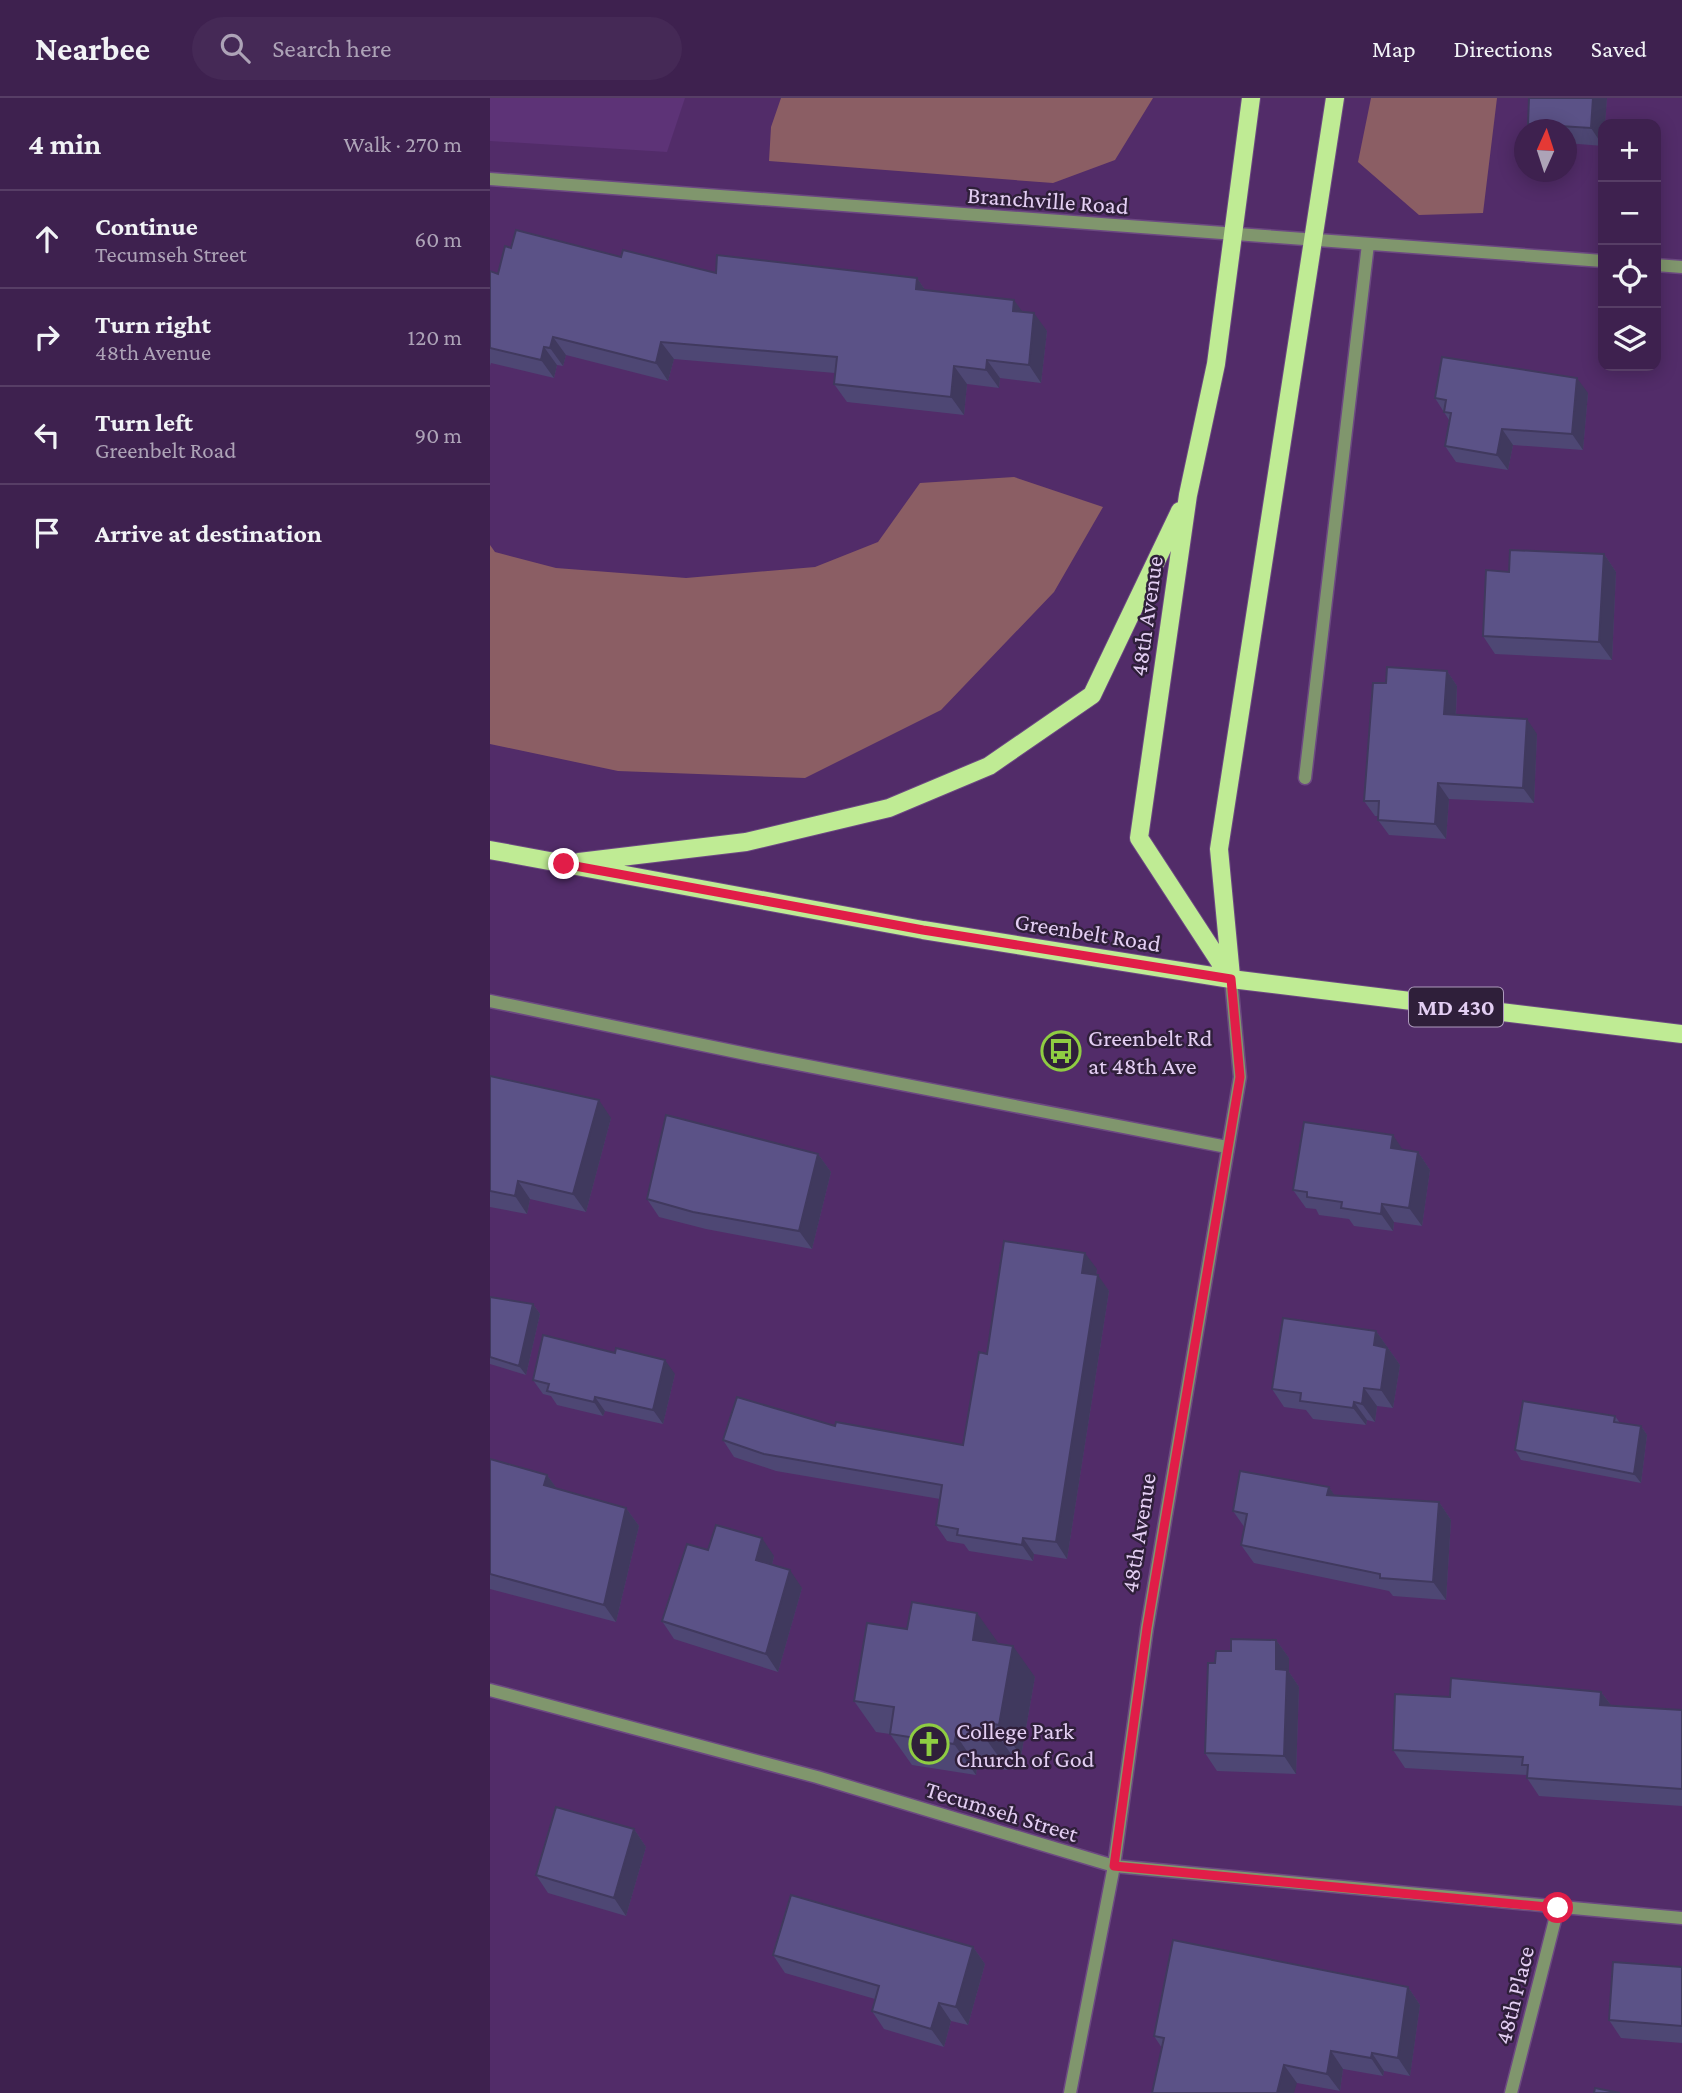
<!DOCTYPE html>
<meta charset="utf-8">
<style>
body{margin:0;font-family:"Crimson Pro",serif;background:#452956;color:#f1f3f6}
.controls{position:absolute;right:21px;top:21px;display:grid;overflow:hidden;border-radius:14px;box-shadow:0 4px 18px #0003}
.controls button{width:63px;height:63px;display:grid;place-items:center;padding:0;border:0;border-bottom:2px solid #573e66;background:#3e214f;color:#f1f3f6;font:35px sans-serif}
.compass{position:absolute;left:1024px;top:21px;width:63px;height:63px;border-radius:50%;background:#3e214f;box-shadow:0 4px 18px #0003;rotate:3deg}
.stop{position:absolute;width:21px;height:21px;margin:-16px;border:5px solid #e11d48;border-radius:50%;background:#fff}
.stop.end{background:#e11d48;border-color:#fff;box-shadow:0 2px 7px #0008}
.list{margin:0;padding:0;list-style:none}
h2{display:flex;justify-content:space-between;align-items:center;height:91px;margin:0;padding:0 28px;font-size:30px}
h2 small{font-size:23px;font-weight:400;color:#ada3b7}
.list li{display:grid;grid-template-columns:46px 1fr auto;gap:21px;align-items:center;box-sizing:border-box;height:98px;padding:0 28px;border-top:2px solid #573e66}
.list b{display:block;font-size:26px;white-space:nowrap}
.list p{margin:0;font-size:23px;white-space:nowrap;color:#ada3b7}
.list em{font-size:23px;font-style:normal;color:#ada3b7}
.icon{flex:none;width:38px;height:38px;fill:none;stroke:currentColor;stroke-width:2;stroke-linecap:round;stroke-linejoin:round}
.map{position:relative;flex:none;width:1192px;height:1995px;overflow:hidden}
header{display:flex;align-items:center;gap:42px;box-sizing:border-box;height:98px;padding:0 35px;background:#3e214f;border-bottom:2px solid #573e66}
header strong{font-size:33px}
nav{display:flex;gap:38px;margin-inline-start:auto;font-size:24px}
.search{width:490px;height:63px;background:#452956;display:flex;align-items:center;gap:18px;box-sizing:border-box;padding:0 24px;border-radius:38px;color:#ada3b7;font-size:26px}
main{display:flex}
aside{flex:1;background:#3e214f}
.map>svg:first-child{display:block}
.built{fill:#5d3377}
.green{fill:#8b5e64}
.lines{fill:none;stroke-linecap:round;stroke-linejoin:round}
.minor-casing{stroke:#6c4982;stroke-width:15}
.major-casing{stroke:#6c4982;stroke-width:20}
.minor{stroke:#80966d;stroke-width:12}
.major{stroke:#bfeb94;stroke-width:18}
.wall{fill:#4e4774}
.shaded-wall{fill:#40395e}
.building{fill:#5b5287;stroke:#40395e;stroke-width:2}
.route{stroke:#e11d48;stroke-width:9}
.labels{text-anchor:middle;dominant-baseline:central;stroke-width:5;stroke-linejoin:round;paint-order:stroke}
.shield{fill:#2f1f3a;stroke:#ad9abc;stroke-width:2}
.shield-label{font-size:23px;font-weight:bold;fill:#e3cef3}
.street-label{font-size:24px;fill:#e3cef3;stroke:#2f1f3a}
.poi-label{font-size:24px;fill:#e3cef3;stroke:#2f1f3a;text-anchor:start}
</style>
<header>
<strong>Nearbee</strong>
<div class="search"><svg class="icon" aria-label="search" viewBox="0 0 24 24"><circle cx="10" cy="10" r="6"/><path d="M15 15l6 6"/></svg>Search here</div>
<nav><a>Map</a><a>Directions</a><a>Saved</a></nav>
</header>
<main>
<aside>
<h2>4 min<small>Walk · 270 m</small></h2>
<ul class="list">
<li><svg class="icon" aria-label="ahead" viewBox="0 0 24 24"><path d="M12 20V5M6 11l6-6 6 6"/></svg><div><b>Continue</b><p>Tecumseh Street</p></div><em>60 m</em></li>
<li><svg class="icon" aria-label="right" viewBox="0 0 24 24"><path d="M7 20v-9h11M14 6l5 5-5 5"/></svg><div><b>Turn right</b><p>48th Avenue</p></div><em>120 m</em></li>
<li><svg class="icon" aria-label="left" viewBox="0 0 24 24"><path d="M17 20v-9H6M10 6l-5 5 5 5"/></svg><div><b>Turn left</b><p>Greenbelt Road</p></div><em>90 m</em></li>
<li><svg class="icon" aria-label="arrive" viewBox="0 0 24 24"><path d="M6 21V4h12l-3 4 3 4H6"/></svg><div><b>Arrive at destination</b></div></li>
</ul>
</aside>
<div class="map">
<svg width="1192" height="1995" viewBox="0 0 1192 1995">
<rect width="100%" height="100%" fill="#522c69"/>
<path class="built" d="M0,0h195l-18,54 -177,-11z"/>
<path class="green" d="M291,0h372l-38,62 -62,23 -284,-22 2,-34z
M881,0h126l-14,115 -64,2 -61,-53z
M524,379l89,30 -49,85 -113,118 -136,68 -187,-7 -128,-27v-199l5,7 61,16 130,10 129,-11 63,-25 42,-59z"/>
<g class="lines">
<g class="minor-casing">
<path id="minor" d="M0,81l1113,82
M1166,167l26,2
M815,680l63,-534
M0,903l271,56 466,90
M0,1592l327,87 297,89 568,52
M580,1995l44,-227 33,-238 93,-551 -9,-98
M1021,1995l47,-185"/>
</g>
<g class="major-casing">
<path id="major" d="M0,752l433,80 308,49 451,55
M89,764l167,-20 143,-34 100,-42 103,-71 88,-184
M741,878l-12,-127 116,-751
M741,881l-92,-141 49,-343 28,-131 35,-266"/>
</g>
<use href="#minor" class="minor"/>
<use href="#major" class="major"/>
</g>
<path class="wall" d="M1117,0l-4,48 -37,-3v-13h-34l-4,-6z
M21,150l110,9 95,16 201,5 8,12 97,22 25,19 -6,52 -41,-5 -1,10 -32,-4 -3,31 -117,-13 -13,-18 1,-11 -161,-14 -6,22 -102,-26 -3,11 -6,-1 -3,13 -63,-15 -1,3v-95l8,3z
M1098,295l-5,57 -70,-5 -5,25 -52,-8 -11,-16 4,-26 -14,-22z
M1114,456l12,18 -4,88 -117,-6 -12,-18 26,-64z
M957,573l10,15 -1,29 81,19 -3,69 -85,-4 -3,40 -57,-4 -11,-15v-4h-3l-11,-15 22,-118z
M0,978l121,42 -25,94 -56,-13 -3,15 -37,-7z
M913,1052l15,2 12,18 -8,56 -28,-4 -1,9 -39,-5 -5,-7 -30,-4 -3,-6 -10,-1 -13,-18z
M328,1056l13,18 -19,77 -106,-20 -47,-12 -12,-18z
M607,1171l-1,6 13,16 -42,268 -33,-5 -1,7 -64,-10 -5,-7 -17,-3 -11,-16 4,-26 -164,-28 -42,-14 -11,-17 112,-14 128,19z
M0,1199l43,7 7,10 -14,61 -36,-11z
M886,1233l24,34 -7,43 -16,-2 -2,16 -8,-2 -1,5 -53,-6 -7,-9 -22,-3 -12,-18z
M185,1276l-12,50 -58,-13 -2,5 -46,-11 -6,-9 -8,-2 -10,-14z
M1125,1318l5,7 21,3 6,9 -6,48 -120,-23 -6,-10z
M0,1361l57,16 10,14 69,19 13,18 -23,96 -126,-33z
M839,1389l5,8 105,7 12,18 -5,80 -53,-4 -4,-5 -135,-28 -13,-18 4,-17 -12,-17z
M218,1452l66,6 -2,9 30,23 -24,84 -104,-33 -12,-18z
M786,1542l13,18v14l10,15 -3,87 -79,-3 -12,-18 26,-102z
M509,1546l36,33 -14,79 -10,-2 -3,16 -31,-4 -1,9 -64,-10 -22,-31 -14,-2 -22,-31z
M1111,1594l10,13 71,5v96l-143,-10 -12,-18v-3l-122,-7 -12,-18 57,-53z
M144,1731l12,18 -20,69 -78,-23 -12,-18z
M483,1849l12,17 -17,61 -17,-4 -7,26 -60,-18 -12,-18 3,-12 -90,-26 -12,-18z
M1192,1869v76l-61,-5 -12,-18z
M918,1889l12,18 -10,71 -26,-5 -1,5 -40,-7 -3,22 -43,-8 -135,-35 -8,-12z"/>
<path class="shaded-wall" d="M1103,0h14l-2,26h-2v22l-12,-18z
M427,180l12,18 -13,-7z
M524,202l13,18 -14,-7z
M544,215l13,18 -6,52 -12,-18z
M63,239l13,18 -3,11 -13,-18z
M171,244l13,17 -6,22 -12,-18z
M54,249l13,18 -3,13 -13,-18z
M497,262l13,18 -1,10 -13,-18z
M464,268l13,18 -3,31 -13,-18z
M1087,280l11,15 -5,57 -11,-16z
M1012,331l11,16 -5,25 -11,-15z
M1114,456l12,18 -4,88 -13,-18z
M957,573l10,15 -2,44 -11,-16z
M1037,621l10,15 -3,69 -11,-15z
M948,685l11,16 -3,40 -11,-15z
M109,1002l12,18 -25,94 -13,-18z
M903,1037l12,18 -14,-5z
M928,1054l12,18 -8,56 -13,-18z
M328,1056l13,18 -19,77 -13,-18z
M28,1083l12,18 -3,15 -12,-18z
M892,1106l12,18 -1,9 -12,-17z
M595,1155l12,16 -3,20 -12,-16z
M608,1177l11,16 -42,268 -11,-17z
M43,1206l7,10 -14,61 -7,-9z
M886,1233l24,34 -7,43 -12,-18 -7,-45z
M175,1262l10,14 -12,50 -10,-14z
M874,1290l13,18 -2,16 -13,-18z
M105,1299l10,14 -2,5 -9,-14z
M864,1304l13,18 -1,5 -13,-17z
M1151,1328l6,9 -6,48 -7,-9z
M57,1377l13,18 -16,-8z
M839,1389l12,18 -14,-10z
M949,1404l12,18 -5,80 -13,-18z
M136,1410l13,18 -23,96 -12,-17z
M272,1440l12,18 -5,22 -13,-18z
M533,1440l11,16 -1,7 -11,-16z
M300,1472l12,18 -24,84 -12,-18z
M487,1515l22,31 -26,-4z
M786,1542l13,18v14l10,15 -3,87 -12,-18 -8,-87z
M523,1548l22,31 -14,79 -22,-31z
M1111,1594l13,17 -14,-4z
M499,1625l22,31 -3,16 -22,-31z
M466,1637l21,31 -1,9 -22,-31z
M144,1731l12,18 -20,69 -12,-18z
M483,1849l12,17 -17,61 -12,-18z
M918,1889l12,18 -10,71 -12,-18z
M449,1905l12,18 -7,26 -13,-18z
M841,1953l12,18 -3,22 -13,-17z
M882,1955l12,18 -1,5 -12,-18z
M794,1967l13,18 -3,10h-17z"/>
<path class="building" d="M1039,0h64l-2,30 -63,-4z
M26,132l105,27 2,-7 93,23 1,-18 200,23 -1,11 98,11 -1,11 21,2 -5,52 -42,-5 -1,10 -32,-4 -3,31 -117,-13 3,-27 -176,-15 -5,21 -103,-26 -3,11 -6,-1 -3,13 -51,-12v-77l8,3 7,-28 6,2z
M952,259l135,21 -5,56 -70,-5 -5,26 -52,-9 6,-33 -7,-1 2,-12 -11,-2z
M1020,452l94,4 -5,88 -116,-6 3,-66 23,2z
M897,569l60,4 -3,43 83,5 -4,69 -85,-5 -3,41 -57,-4 1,-19h-15l9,-118h13z
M0,978l109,24 -26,94 -55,-13 -3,15 -25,-5z
M176,1017l152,39 -19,77 -106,-19 -46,-13z
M814,1024l89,13 -2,13 27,4 -9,56 -27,-4 -1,10 -40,-6 1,-6 -35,-5v-5l-14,-2z
M514,1143l81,12 -3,20 16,2 -42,267 -33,-4 -1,7 -65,-10 1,-6 -22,-4 6,-40 -178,-31 -41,-14 14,-43 98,29 1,-4 127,23 16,-93 8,2z
M0,1199l43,7 -14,62 -29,-9z
M793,1220l93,13 -2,14 13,3 -6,42 -17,-2 -2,16 -8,-2 -1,6 -53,-7 1,-8 -29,-4z
M53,1237l72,18 1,-5 49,12 -12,50 -58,-13 -1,5 -47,-11 2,-7 -16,-4z
M1033,1303l92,15 -1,6 27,4 -7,48 -119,-24z
M0,1361l57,16 -3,10 82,23 -22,97 -114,-31z
M750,1373l89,16 -2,8 112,7 -6,80 -53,-4v-4l-139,-29 6,-31 -14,-3z
M226,1427l46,13 -6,22 34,10 -24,84 -104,-33 25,-77 21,6z
M422,1504l65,11 -4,27 40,6 -14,79 -10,-2 -3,16 -30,-4 -2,9 -64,-10 4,-27 -40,-6 13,-78 40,6z
M741,1541l45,1v29l11,1 -3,86 -79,-3 3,-90h7l1,-12h15z
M961,1580l150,14 -1,13 82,5v79l-155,-11 1,-13h-6l1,-8 -130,-7 2,-56 55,3z
M66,1709l78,22 -20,69 -78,-23z
M301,1797l182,52 -17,60 -17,-4 -8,26 -59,-18 7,-25 -106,-31z
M683,1842l235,47 -10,71 -26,-5 -1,5 -40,-7 -4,23 -43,-9 -7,28h-125l12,-55 -10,-2z
M1123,1864l69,5v59l-73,-6z
M1105,1990l25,5h-26z"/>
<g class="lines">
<path class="route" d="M74,766l359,66 308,49 9,98 -93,551 -33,238 444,42"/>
</g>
<defs>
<g id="bus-ring" transform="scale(2.0125)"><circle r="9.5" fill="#2f1f3a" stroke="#8fcd42" stroke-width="1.5"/><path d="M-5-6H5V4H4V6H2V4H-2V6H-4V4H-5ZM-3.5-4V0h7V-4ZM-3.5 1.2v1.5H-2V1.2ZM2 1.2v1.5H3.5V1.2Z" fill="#8fcd42"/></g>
<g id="church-ring" transform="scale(2.0125)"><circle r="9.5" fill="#2f1f3a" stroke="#8fcd42" stroke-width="1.5"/><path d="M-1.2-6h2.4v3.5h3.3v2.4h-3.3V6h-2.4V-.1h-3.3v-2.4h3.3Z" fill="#8fcd42"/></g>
</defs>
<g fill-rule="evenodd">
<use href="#bus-ring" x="571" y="953"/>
<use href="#church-ring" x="439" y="1646"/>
</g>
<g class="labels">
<rect class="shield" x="919" y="889.5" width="94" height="39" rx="5"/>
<g class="shield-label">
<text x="966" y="909">MD 430</text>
</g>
<g class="street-label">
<text transform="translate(558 102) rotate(4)">Branchville Road</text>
<text transform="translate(656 518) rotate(-82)">48th Avenue</text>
<text transform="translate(598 834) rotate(9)">Greenbelt Road</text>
<text transform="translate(648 1435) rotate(-81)">48th Avenue</text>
<text transform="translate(512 1713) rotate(17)">Tecumseh Street</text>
<text transform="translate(1024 1897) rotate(-76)">48th Place</text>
</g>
<g class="poi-label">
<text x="598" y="939">Greenbelt Rd<tspan x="598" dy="28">at 48th Ave</tspan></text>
<text x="466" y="1632">College Park<tspan x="466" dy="28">Church of God</tspan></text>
</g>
</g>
</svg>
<div class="controls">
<button>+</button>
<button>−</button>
<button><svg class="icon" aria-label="locate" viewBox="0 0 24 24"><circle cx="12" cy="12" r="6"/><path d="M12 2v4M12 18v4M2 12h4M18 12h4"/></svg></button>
<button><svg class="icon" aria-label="layers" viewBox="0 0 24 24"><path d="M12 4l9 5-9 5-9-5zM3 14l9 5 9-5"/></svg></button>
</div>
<svg class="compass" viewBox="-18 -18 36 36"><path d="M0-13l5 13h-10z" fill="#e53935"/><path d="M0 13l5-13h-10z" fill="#ada3b7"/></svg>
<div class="stop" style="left:1068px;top:1810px"></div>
<div class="stop end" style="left:74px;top:766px"></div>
</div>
</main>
